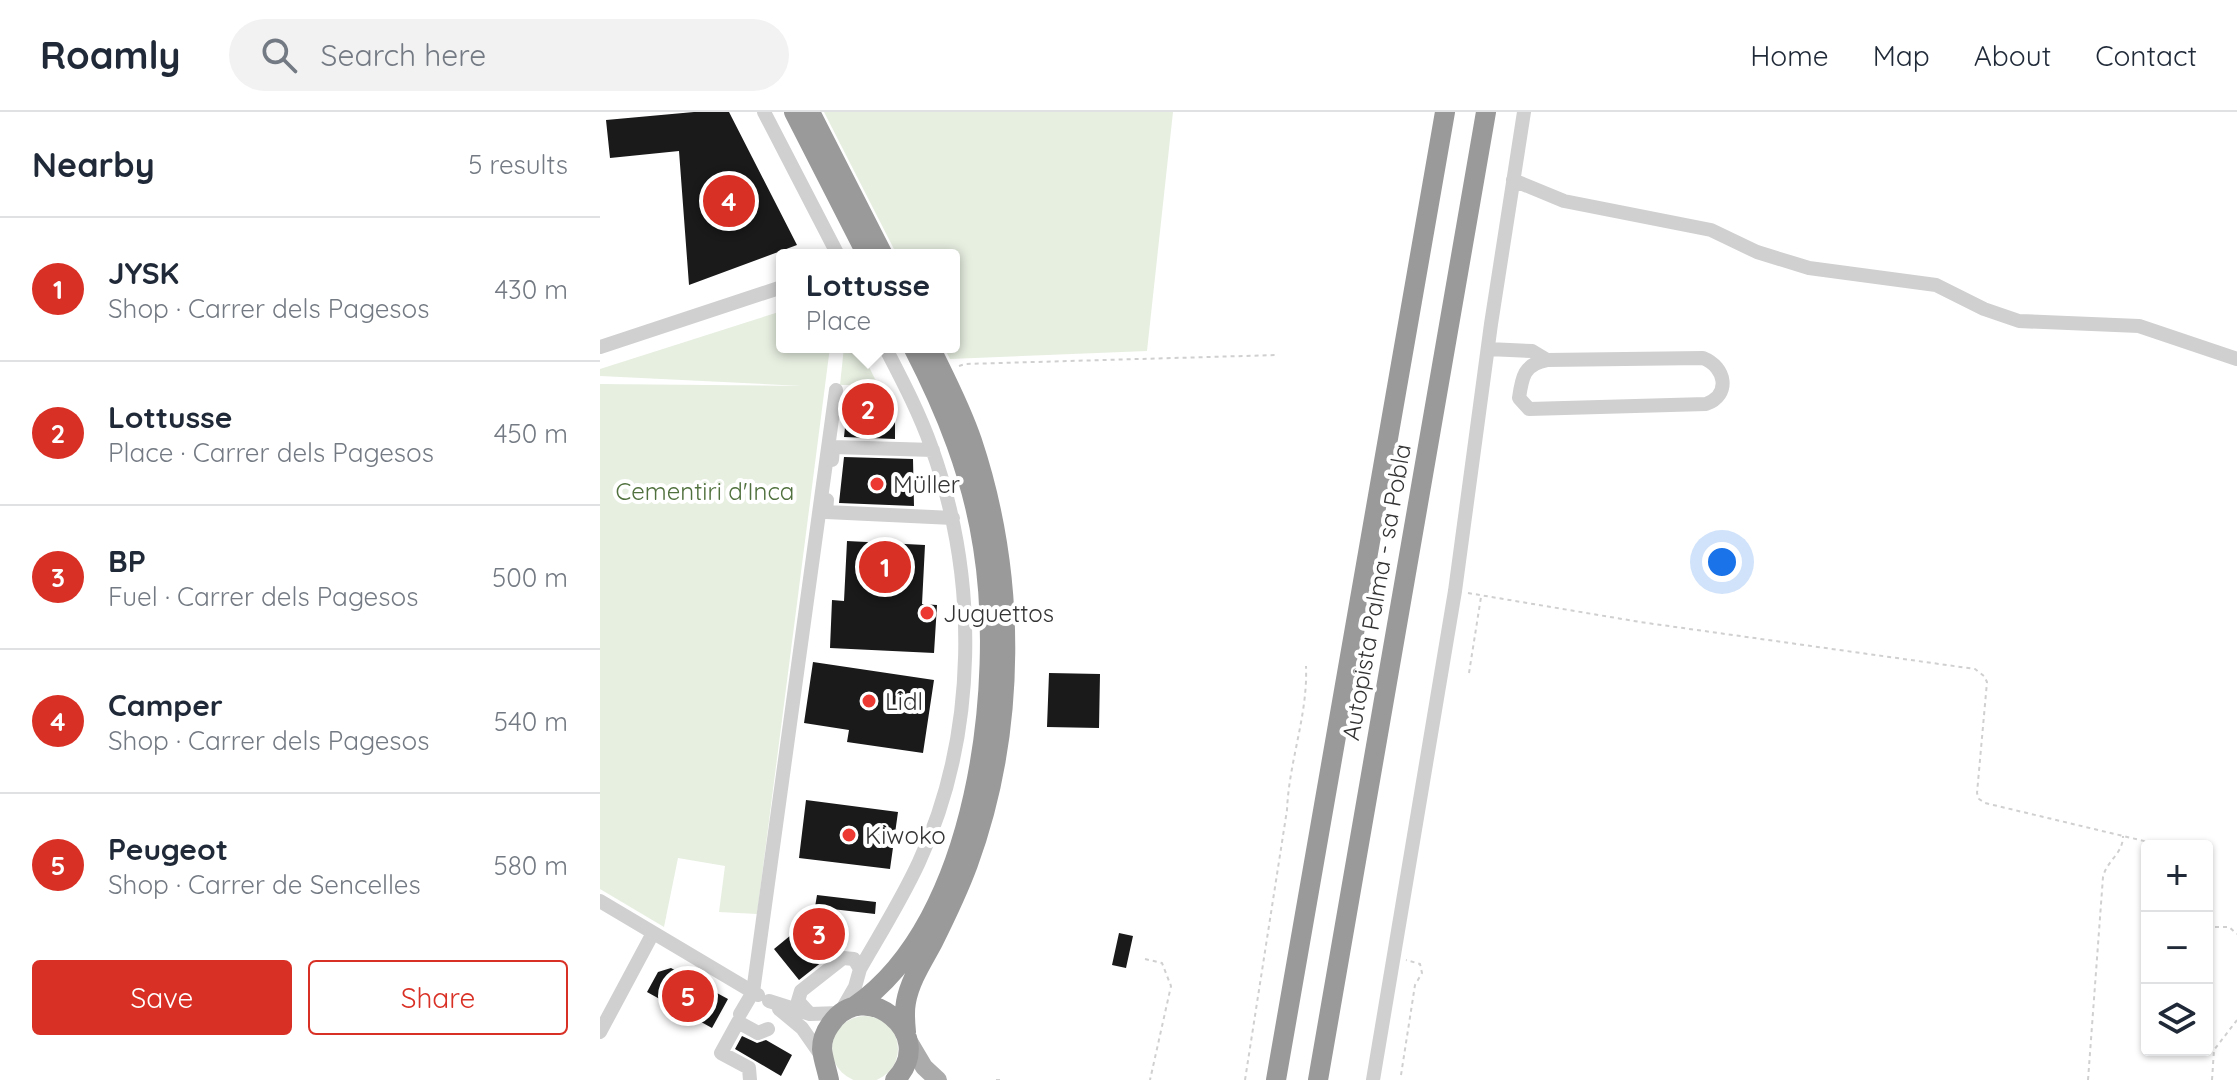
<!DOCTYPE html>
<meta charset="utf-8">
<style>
body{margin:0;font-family:Quicksand,sans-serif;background:#f2f2f3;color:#1f2937}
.controls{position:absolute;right:24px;bottom:24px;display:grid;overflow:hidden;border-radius:8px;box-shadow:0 2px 6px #0004}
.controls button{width:72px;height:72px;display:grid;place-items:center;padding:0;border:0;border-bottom:2px solid #e0e1e3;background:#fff;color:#1f2937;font:40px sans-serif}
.you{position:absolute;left:1122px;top:450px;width:28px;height:28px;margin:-20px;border:6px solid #fff;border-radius:50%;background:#1a73e8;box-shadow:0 0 0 12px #1a73e833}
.badge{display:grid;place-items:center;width:52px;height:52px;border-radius:50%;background:#d93025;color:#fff;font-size:26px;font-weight:700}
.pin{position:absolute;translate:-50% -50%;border:4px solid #fff;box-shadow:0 2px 8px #0006}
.popup{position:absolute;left:176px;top:137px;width:184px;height:104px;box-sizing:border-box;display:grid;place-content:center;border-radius:8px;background:#fff;filter:drop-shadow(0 2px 6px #0005);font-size:26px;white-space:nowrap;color:#747a83}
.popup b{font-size:30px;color:#1f2937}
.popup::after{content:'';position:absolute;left:50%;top:100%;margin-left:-16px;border:16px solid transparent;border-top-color:#fff}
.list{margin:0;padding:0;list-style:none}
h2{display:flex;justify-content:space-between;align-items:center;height:104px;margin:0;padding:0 32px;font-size:34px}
h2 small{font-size:26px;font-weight:400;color:#747a83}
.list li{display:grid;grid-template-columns:52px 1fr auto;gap:24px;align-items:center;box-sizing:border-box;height:144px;padding:0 32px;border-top:2px solid #e0e1e3}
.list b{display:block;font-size:30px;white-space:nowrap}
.list p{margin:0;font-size:26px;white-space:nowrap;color:#747a83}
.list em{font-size:26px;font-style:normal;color:#747a83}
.actions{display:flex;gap:16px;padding:24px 32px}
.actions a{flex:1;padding:18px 0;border:2px solid #d93025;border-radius:8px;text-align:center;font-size:28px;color:#d93025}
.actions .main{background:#d93025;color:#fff}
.icon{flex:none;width:44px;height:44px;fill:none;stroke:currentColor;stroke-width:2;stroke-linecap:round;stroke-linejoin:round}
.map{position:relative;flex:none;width:1637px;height:968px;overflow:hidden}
header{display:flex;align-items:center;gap:48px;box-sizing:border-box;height:112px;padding:0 40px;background:#fff;border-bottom:2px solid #e0e1e3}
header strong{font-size:38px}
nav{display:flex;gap:44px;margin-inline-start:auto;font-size:28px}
.search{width:560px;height:72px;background:#f2f2f3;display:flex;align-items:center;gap:20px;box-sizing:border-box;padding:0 28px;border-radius:44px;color:#747a83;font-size:30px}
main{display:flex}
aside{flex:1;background:#fff}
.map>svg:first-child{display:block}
.green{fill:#e7efe1}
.building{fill:#1a1a1a}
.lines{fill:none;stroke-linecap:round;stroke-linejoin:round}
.path{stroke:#d0d0d0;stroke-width:2;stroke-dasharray:4 4;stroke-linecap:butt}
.minor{stroke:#d0d0d0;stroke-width:14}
.major{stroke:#ababab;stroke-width:18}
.highway{stroke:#9a9a9a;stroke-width:20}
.poi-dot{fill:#ec3a32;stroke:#fff;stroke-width:3}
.labels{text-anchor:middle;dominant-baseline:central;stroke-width:8;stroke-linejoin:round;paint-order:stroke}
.poi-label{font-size:24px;fill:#333;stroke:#fff;text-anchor:start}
.park-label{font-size:24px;fill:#50713d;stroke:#fff}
.street-label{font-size:24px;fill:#333;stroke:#fff}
</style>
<header>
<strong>Roamly</strong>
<div class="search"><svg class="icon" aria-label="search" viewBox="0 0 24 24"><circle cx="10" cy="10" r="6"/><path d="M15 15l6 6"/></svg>Search here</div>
<nav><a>Home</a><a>Map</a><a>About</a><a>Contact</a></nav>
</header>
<main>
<aside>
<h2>Nearby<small>5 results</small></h2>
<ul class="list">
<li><span class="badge">1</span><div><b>JYSK</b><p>Shop · Carrer dels Pagesos</p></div><em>430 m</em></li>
<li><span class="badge">2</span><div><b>Lottusse</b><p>Place · Carrer dels Pagesos</p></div><em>450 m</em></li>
<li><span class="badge">3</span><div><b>BP</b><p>Fuel · Carrer dels Pagesos</p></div><em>500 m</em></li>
<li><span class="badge">4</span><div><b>Camper</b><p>Shop · Carrer dels Pagesos</p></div><em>540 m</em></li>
<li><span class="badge">5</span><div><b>Peugeot</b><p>Shop · Carrer de Sencelles</p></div><em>580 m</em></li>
</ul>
<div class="actions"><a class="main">Save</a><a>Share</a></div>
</aside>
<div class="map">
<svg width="1637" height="968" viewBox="0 0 1637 968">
<rect width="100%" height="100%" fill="#fff"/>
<path class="green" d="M224,0h349l-26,239 -197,8 -6,-12h10v-92h-57z
M182,199v36h48l-73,567 -38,-2 6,-46 -47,-8 -14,69 -64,-38v-505l202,2 -202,-10v-7z
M244,235h15l19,38h-38z
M232 937a33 33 0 1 1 66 0a33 33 0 1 1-66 0Z"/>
<path class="building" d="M94,0h35l68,133 -108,40 -10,-134 -69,7 -4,-38z
M249,277l16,1 18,6 12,25v18l-51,-2z
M244,345l69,2 1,47 -75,-3z
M247,429l78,4 -3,59 15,1 -3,48 -104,-5 2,-48 12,1z
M213,550l121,18 -11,73 -76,-11 2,-12 -45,-7z
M449,561l51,1 -1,54 -52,-1z
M206,688l92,12 -8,57 -91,-11z
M217,783l59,7 -1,12 -60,-7z
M213,818l19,24 -33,26 -25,-31 17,-14 6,7z
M519,821l14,3 -7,32 -14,-3z
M71,856l57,31 -16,29 -65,-36 11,-20z
M142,924l15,7 9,-3 26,15 -11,21 -46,-27z"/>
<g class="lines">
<path class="path" d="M359,254l6,-2 313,-9
M868,481l172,29 335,47 9,7 3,6 -10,111 2,6 6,4 180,43
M869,561l12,-76
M1607,815h22l8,7
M545,847l17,4 9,23 -21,94
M801,963l14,-90 7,-12 -2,-9 -14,-4
M396,968h6
M645,968l42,-270c2,-49 21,-95 19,-144
M1488,968l15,-203c4,-17 20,-23 20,-41
M1612,968l2,-30 23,-30"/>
<path class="minor" d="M164,0l74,143
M913,68l51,21 147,29 46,22 52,16 127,17 48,24 35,12 120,5 98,33
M0,235l182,-60
M888,237l44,2 15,9 156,-2c23,9 28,37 3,46l-177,5 -10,-11c3,-21 5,-34 28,-38
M232,348l1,-13 100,3
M227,388l-1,12 127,6
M0,789l158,94
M169,889l41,13 30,-1 15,-26 5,-18c20,-35 42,-70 59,-107 59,-128 60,-284 12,-416 -12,-34 -29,-66 -46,-99
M179,897l23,19 21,30
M209,901l-11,-12 3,-10 42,-33 11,1 6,10
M140,902l13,-22 83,-602
M0,920l53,-99
M150,968l-1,-12 -28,-15 17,-31 20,11 10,-4
M773,968l82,-489 36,-267 33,-212"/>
<path class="major" d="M308,928l16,27 14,13"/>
<path class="highway" d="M194,0l73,143
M210,0l73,143
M255,894c123,-85 150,-322 128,-459 -11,-72 -37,-136 -70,-200
M306,920c-1,-10 -2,-20 0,-30 4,-22 17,-41 27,-60 13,-26 25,-51 35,-78 49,-134 49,-288 4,-423 -11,-33 -27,-63 -42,-94
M229,968c-2,-10 -6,-21 -7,-31 0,-8 3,-17 8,-24 33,-51 110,9 65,55
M676,968l169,-968
M718,968l168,-968"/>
</g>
<g class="poi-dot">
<circle cx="277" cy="372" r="8"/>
<circle cx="327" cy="501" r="8"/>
<circle cx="269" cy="589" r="8"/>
<circle cx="249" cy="723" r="8"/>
</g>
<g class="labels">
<g class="poi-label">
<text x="293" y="372">Müller</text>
<text x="343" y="501">Juguettos</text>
<text x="285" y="589">Lidl</text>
<text x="265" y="723">Kiwoko</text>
</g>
<g class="park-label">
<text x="105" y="379">Cementiri d'Inca</text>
</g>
<g class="street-label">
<text transform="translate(776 480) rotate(-80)">Autopista Palma - sa Pobla</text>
</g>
</g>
</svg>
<div class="controls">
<button>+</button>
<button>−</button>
<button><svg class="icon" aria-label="layers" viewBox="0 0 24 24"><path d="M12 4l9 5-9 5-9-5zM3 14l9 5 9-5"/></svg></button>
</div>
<div class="you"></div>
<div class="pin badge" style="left:285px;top:455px">1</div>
<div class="pin badge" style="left:268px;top:297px">2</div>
<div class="popup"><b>Lottusse</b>Place</div>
<div class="pin badge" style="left:219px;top:822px">3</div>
<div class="pin badge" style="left:129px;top:89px">4</div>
<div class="pin badge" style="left:88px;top:884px">5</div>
</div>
</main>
